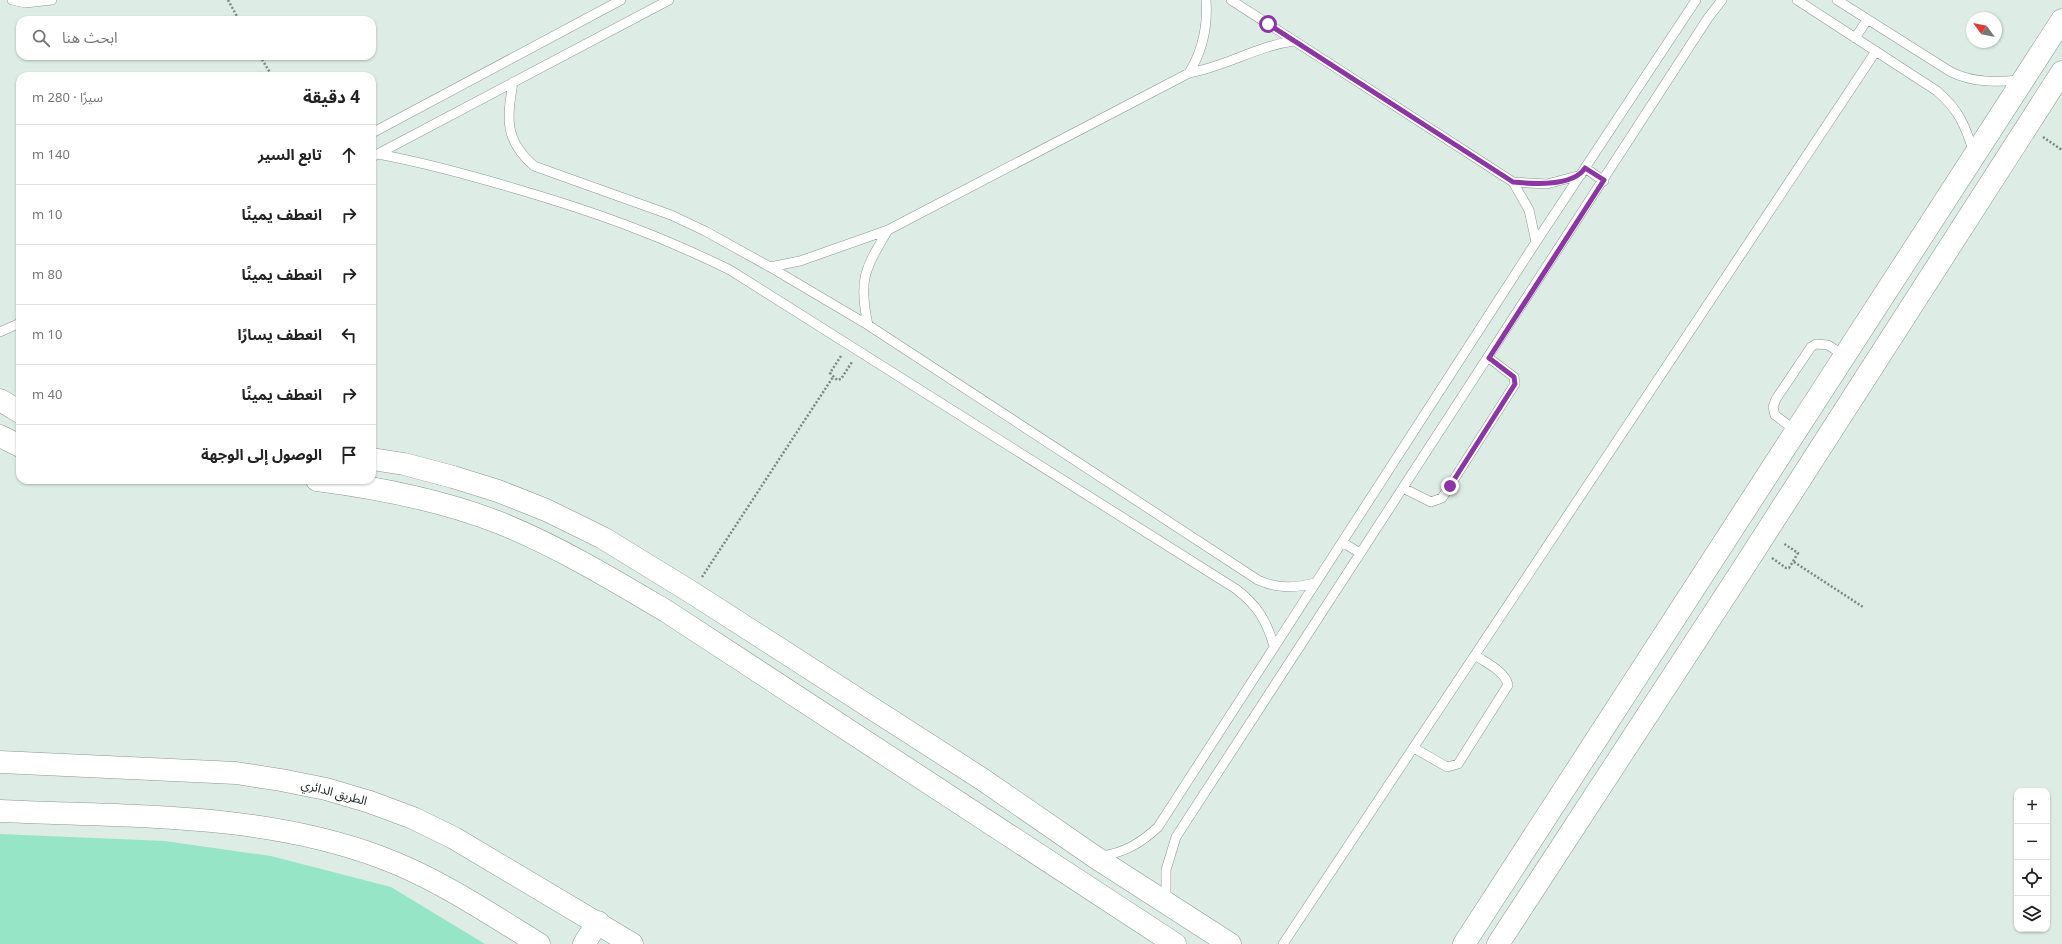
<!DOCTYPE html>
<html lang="ar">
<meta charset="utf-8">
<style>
body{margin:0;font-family:Georgia,"Noto Sans Arabic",serif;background:#f2f2f2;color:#222;direction:rtl}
.controls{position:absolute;right:12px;bottom:12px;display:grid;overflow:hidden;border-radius:8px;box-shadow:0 1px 3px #0004}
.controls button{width:36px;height:36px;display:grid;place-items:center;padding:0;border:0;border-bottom:1px solid #e0e0e0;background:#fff;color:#222;font:20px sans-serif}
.compass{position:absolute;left:1966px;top:12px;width:36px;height:36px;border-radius:50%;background:#fff;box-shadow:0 1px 3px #0004;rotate:303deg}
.stop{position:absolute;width:12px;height:12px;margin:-9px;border:3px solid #8c36a3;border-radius:50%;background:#fff}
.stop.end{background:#8c36a3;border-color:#fff;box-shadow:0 1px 4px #0008}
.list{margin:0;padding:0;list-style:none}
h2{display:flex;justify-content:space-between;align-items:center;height:52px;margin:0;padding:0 16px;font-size:17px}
h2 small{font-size:13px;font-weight:400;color:#767676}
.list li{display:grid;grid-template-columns:26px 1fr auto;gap:12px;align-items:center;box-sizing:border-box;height:60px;padding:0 16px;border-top:1px solid #e0e0e0}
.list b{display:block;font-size:15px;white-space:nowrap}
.list em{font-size:13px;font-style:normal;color:#767676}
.icon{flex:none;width:22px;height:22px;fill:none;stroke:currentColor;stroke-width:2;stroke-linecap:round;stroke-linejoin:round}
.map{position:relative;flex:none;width:2062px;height:944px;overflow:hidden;direction:ltr}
.search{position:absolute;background:#fff;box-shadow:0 1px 3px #0004;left:16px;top:16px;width:360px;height:44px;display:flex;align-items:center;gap:10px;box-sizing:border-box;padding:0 14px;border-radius:12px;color:#767676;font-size:15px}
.panel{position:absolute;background:#fff;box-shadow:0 1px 3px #0004;left:16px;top:72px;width:360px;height:412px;border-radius:12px;direction:rtl}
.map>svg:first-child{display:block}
.green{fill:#96e5c7}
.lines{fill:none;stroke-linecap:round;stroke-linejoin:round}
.lane-casing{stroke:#899791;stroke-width:10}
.secondary-casing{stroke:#899791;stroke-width:23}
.path{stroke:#7c8782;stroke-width:2.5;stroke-dasharray:2 2;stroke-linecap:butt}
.lane{stroke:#fff;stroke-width:9}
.secondary{stroke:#fff;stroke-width:22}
.route{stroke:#8c36a3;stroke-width:5}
.labels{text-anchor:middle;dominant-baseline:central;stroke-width:3;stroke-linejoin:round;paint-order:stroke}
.street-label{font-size:12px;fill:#171d1a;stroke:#fff}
</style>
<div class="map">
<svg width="2062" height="944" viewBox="0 0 2062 944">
<rect width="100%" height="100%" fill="#ddede6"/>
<path class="green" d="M0,834l165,7 106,15 120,31 94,57h-485z"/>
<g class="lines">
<g class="lane-casing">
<path id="lane" d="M12,0l13,3 27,-3
M1231,0l282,182 16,28 7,32
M1797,0l140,91c22,19 28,34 37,62
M1837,0l114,72c23,11 44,10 69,8
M1855,38l12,-18
M1189,73c14,-23 19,-46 17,-73
M513,82c-6,37 -9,58 21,84l137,49 34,16 65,36 98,58 390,255c20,9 36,8 57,3
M372,133l249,-133
M378,154c48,9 95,22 142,36 75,22 139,45 210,80l506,319c22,17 30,31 38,57
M372,157l297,-157
M1585,168l19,13
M1513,182l34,2 34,-9
M770,267l30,-6 88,-31 301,-157c36,-6 68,-27 105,-32
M868,325c-10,-46 -3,-56 20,-95
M0,332l20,-9
M1796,431l-21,-16 -2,-8 3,-8 35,-52 5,-3 12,1 17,11
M1403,488l28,14 11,-4 73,-114 -1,-7 -25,-19
M1342,542l18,11
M1414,748l33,19 11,-3 50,-79c-3,-14 -22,-22 -33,-30
M1101,856c23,-3 40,-13 57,-29l378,-585 160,-242
M1166,901v-31l10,-33 532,-819 14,-18
M1283,944l593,-893"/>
</g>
<g class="secondary-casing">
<path id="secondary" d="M0,400l20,12
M0,436l20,10
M372,459l32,5 49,13 45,14 48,19 57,28 88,54 291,187 113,78 135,87
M317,480c63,8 124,20 183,43 59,24 112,56 166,88l509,333
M0,762l236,11 45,7 45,9 44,13 43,16 41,20 178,106
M0,811c127,6 259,1 380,46 57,21 107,55 159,87
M584,944l14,-22
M1464,944l598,-924
M1498,944l244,-374 320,-498"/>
</g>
<path class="path" d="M228,0l11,20
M260,56l12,20
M2043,137l19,13
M841,356l-11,17 7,7 4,-1 11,-17
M1772,558l14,10h3l9,-15 -15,-10
M1794,562l69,45
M702,577l131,-200"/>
<use href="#lane" class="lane"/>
<use href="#secondary" class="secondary"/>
</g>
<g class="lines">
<path class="route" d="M1268,24l245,158c20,2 60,5 72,-14l19,12 -115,178 25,19 1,7 -65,102"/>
</g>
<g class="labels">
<g class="street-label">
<text transform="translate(334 793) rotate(15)">الطريق الدائري</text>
</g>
</g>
</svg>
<div class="controls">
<button>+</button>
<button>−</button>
<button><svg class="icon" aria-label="locate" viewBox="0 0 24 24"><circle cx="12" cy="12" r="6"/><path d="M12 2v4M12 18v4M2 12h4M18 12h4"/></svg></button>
<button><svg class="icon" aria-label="layers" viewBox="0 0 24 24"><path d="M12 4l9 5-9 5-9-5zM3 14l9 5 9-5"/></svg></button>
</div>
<svg class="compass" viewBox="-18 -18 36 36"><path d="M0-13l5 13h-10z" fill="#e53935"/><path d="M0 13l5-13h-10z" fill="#767676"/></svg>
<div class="stop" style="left:1268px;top:24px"></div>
<div class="stop end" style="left:1450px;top:486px"></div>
<div class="search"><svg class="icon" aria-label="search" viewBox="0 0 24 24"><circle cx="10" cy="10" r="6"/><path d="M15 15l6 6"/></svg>ابحث هنا</div>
<section class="panel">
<h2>4 دقيقة<small>سيرًا · 280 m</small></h2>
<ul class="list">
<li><svg class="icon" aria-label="ahead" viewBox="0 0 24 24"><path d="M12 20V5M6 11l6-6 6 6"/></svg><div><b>تابع السير</b></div><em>140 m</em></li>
<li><svg class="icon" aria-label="right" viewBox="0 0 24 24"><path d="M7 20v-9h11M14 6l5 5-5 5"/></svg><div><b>انعطف يمينًا</b></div><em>10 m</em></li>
<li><svg class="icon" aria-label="right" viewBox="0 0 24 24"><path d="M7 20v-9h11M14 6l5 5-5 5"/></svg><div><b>انعطف يمينًا</b></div><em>80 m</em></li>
<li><svg class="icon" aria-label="left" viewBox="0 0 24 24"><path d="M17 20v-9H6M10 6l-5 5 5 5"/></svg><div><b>انعطف يسارًا</b></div><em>10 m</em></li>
<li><svg class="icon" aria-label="right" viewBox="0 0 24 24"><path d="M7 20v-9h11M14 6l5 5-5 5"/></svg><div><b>انعطف يمينًا</b></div><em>40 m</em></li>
<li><svg class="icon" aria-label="arrive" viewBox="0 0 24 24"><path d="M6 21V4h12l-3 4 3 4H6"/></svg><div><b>الوصول إلى الوجهة</b></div></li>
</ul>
</section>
</div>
